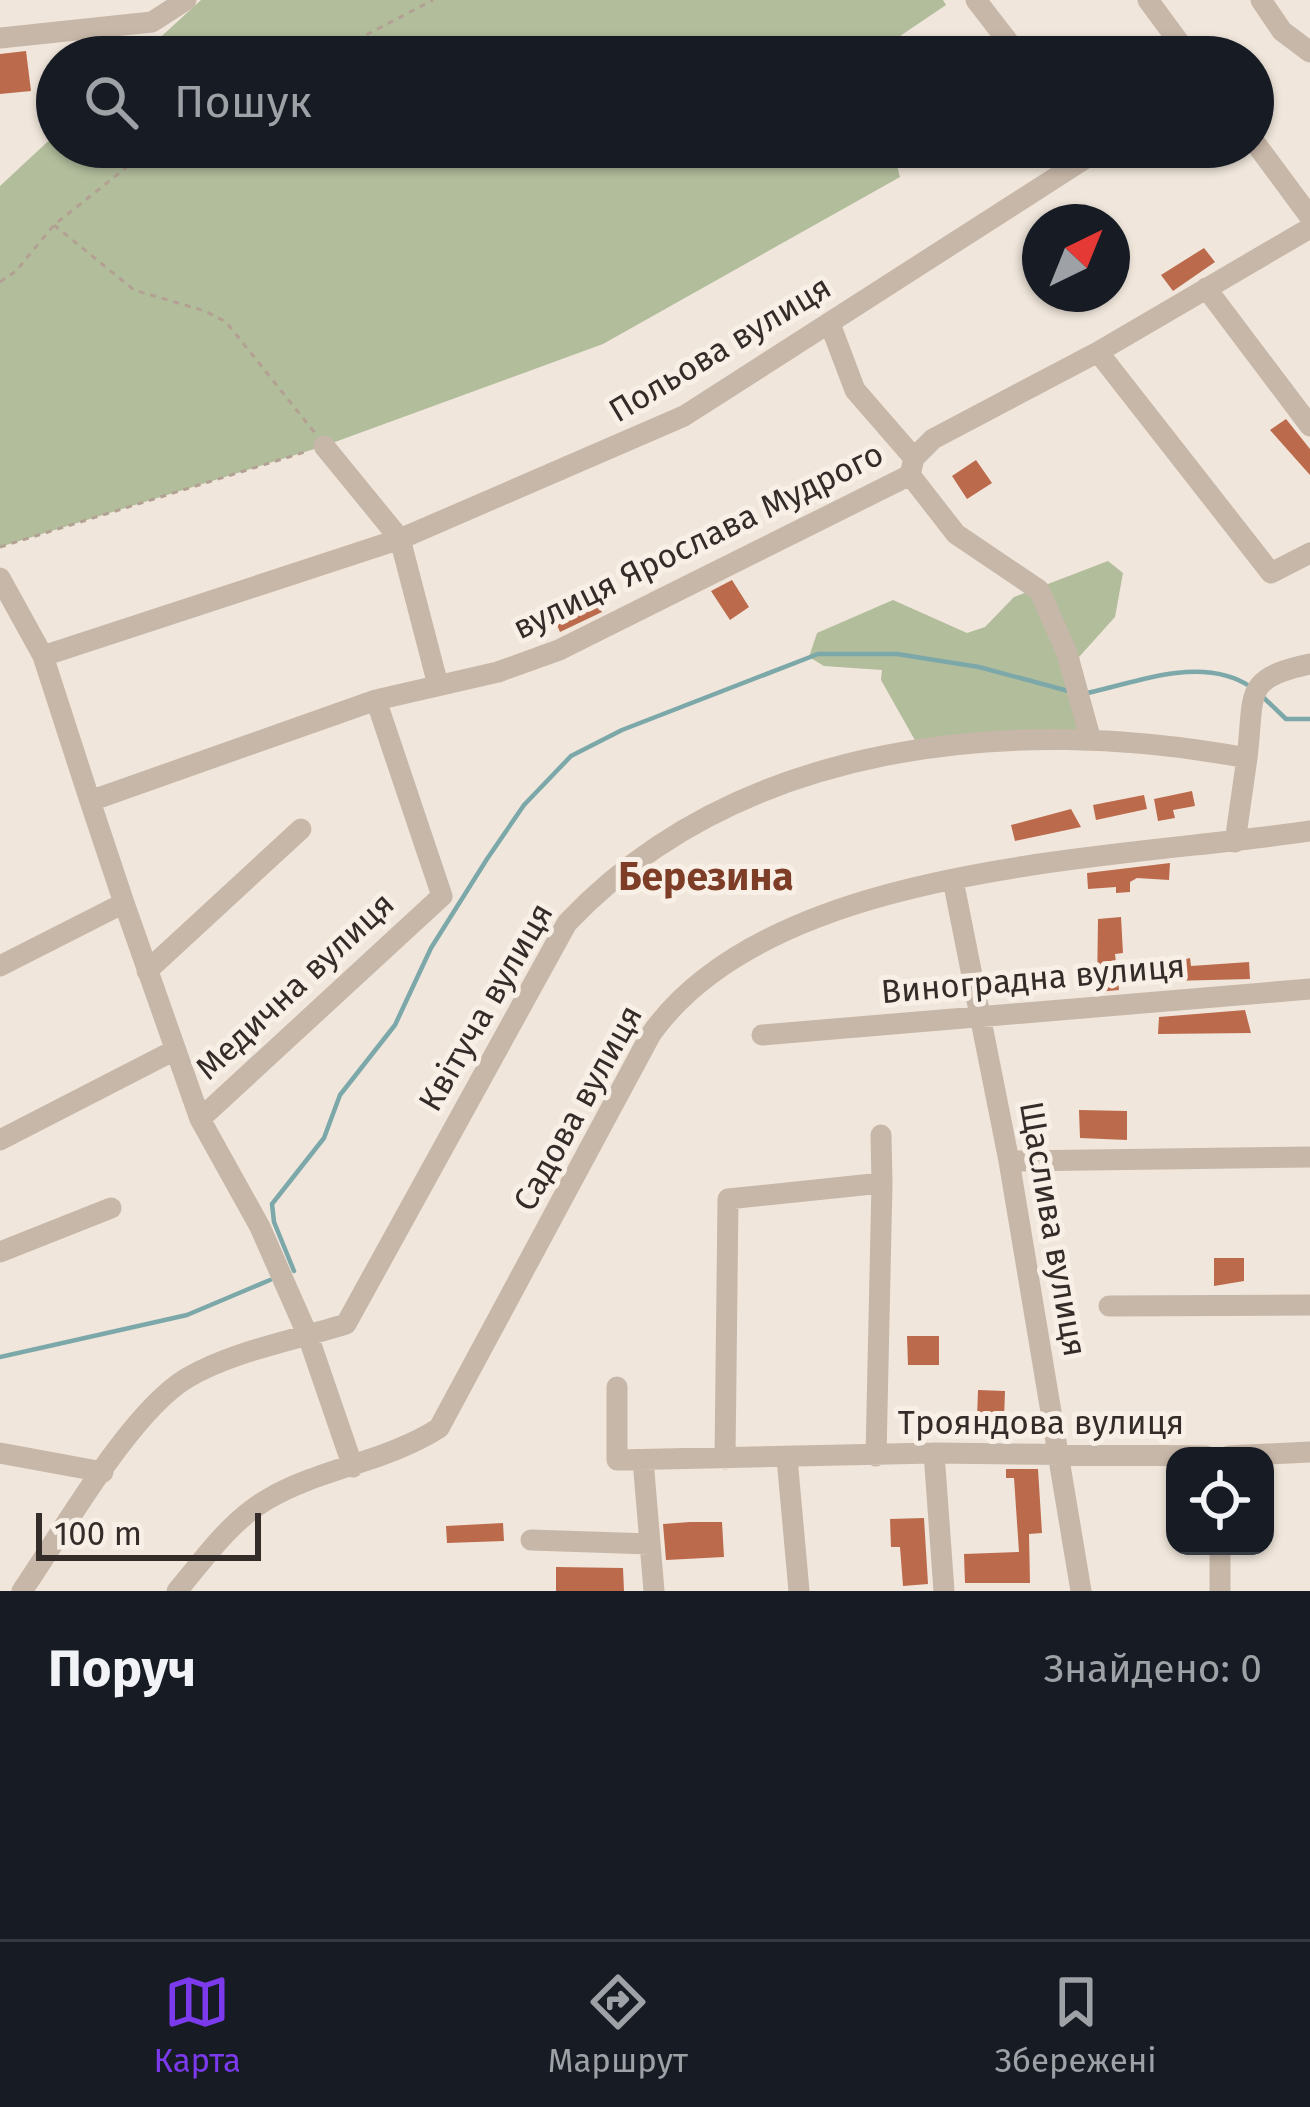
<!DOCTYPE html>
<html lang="uk">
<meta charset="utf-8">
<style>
body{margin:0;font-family:"Fira Sans",sans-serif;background:#20242c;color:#f1f3f6}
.controls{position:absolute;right:36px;bottom:36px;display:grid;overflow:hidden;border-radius:24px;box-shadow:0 3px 9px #0004}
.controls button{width:108px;height:108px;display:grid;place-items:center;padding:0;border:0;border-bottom:3px solid #363941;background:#171b24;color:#f1f3f6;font:60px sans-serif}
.compass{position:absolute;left:1022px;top:204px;width:108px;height:108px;border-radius:50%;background:#171b24;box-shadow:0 3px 9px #0004;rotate:43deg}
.scale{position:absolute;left:36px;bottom:30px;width:225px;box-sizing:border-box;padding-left:12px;border:6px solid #342c28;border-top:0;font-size:33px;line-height:42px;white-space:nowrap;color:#342c28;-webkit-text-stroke:9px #f8f0e7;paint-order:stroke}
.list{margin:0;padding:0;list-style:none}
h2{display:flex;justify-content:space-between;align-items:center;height:156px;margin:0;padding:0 48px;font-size:51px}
h2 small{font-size:39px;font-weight:400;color:#9ea1a6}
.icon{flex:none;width:66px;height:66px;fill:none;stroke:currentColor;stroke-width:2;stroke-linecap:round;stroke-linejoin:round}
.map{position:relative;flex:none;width:1310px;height:1591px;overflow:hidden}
.search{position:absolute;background:#171b24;box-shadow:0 3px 9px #0004;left:36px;right:36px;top:36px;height:132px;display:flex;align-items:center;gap:30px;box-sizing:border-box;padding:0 42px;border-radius:66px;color:#9ea1a6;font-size:45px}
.sheet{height:348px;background:#171b24}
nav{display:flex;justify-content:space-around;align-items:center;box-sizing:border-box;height:168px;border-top:3px solid #363941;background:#171b24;font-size:33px;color:#9ea1a6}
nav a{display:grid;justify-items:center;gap:6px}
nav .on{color:#7c3aed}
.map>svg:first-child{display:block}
.green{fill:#b2bd9c}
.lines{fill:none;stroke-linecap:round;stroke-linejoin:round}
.stream{stroke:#7ca8aa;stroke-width:4.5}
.building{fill:#bc6a4c}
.path{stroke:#b2a192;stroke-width:3;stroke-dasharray:6 6;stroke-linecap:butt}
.minor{stroke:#c7b7a8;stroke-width:21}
.labels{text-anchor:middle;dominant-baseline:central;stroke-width:10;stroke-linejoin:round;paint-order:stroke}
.street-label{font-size:33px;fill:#342c28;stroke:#f8f0e7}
.quarter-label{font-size:39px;font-weight:bold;fill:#7d3d27;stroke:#f8f0e7}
</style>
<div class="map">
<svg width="1310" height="1591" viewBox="0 0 1310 1591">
<rect width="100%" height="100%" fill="#f0e6db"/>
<path class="green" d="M201,0h742l3,5 -77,52h-730z
M57,133v14h835l8,30 -297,167 -279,102 -324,101v-361z
M1108,561l15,12 -8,44 -36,40 11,80 -169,14 -40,-71 1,-10 -58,-4 -15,-9 8,-24 76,-33 74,33 18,-6 29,-30z"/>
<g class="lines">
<path class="stream" d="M1083,694c53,-11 119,-40 168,-7
M1264,698l22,21h24
M294,1271l-20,-49 -2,-18 52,-66 16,-43 55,-70 36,-77 56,-89 37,-54 47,-49 51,-26 196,-76h79l82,13 93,25
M0,1357l187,-42 83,-35"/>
</g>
<path class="building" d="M26,51l5,40 -31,3v-40z
M1204,248l11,14 -42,29 -12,-16z
M1286,419l24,30v26l-40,-45z
M976,460l16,23 -25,16 -15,-23z
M732,580l17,27 -19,13 -19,-29z
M595,597l7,15 -42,20 -9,-21 12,-5 3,6z
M1192,791l3,15 -22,4 2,8 -17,3 -4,-22z
M1144,795l3,14 -51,11 -3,-15z
M1071,809l10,18 -66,14 -4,-16z
M1170,863l-1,17 -32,-2 -7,4v10l-14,1v-6l-28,2 -1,-16z
M1121,917l2,36 -8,1 4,36 -22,2 1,-73z
M1190,958l1,8 58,-4 1,17 -81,2 -2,-17z
M1245,1010l6,23 -93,1 1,-17z
M1079,1110l48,1v29l-47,-2z
M1214,1258h30v23l-30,5z
M907,1336h32v29h-31z
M978,1390l27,1 -1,29 -27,-1z
M1006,1469h32l4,64 -13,1 1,49h-65l-1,-29 55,-2 -5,-74h-8z
M924,1518l4,66 -25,2 -3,-39h-9l-1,-28z
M690,1522h32l2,35 -58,3 -3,-36z
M503,1523l1,18 -57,2 -1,-17z
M556,1567l67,1 1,23h-68z"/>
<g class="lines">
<path class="path" d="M324,57l109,-57
M54,225l80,65 71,21 21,11 89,111
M0,282l16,-11 38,-46 98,-78
M0,547l308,-96"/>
<path class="minor" d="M976,0l44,57
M1148,0l42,57
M1261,0l21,31 28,21
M0,38l152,-16 34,-22
M1253,140l57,77
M1206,288l104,138
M830,324l25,66 59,68
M1098,352l173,221 39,-20
M324,446l76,93 284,-123 399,-256 -2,-13
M910,475l46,59 83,56 28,63 23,84
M0,578l43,78 47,145
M43,656l357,-117 38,146
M1247,758c8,-63 -6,-80 63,-94
M953,880l56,281 72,430
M124,903l76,216 60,108 48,109 45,131
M0,966l124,-63 -34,-102 286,-101 122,-28 61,-22 351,-175 4,-17 19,-19 165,-87 212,-124
M147,971l154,-142
M762,1035l548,-46
M200,1119l242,-223 -66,-196
M881,1135l1,48
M0,1140l173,-89
M1009,1161l301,-4
M0,1252l111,-44
M1109,1306l201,-1
M617,1387v73l317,-7 272,3
M0,1453l103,19
M934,1453l10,138
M1229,1456l81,-4
M787,1458l12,133
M725,1459l3,-260 154,-16 -6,273
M643,1460l11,131
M531,1540l119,4
M22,1591c40,-58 107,-178 165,-213 46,-27 108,-38 159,-54l221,-401c172,-182 446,-209 680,-165l-12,84
M177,1591c28,-33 53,-70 91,-92 53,-31 118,-37 171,-71l212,-394c122,-172 466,-174 659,-203
M1220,1591v-45"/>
</g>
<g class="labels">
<g class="street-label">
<text transform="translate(720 349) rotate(-31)">Польова вулиця</text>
<text transform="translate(698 541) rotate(-26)">вулиця Ярослава Мудрого</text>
<text transform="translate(1033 979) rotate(-5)">Виноградна вулиця</text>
<text transform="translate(295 986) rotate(-43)">Медична вулиця</text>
<text transform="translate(486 1007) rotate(-60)">Квітуча вулиця</text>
<text transform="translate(578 1108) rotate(-61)">Садова вулиця</text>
<text transform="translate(1053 1229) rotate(80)">Щаслива вулиця</text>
<text x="1041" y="1423">Трояндова вулиця</text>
</g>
<g class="quarter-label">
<text x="706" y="877">Березина</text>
</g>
</g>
</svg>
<div class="controls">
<button><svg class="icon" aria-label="locate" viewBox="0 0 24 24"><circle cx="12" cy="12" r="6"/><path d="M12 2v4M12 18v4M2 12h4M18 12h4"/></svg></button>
</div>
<svg class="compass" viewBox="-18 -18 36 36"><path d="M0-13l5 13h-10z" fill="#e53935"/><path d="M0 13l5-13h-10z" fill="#9ea1a6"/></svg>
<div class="scale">100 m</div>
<div class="search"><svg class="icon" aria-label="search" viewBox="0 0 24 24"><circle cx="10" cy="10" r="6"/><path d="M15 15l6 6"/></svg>Пошук</div>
</div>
<section class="sheet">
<h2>Поруч<small>Знайдено: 0</small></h2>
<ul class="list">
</ul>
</section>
<nav>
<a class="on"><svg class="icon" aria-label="map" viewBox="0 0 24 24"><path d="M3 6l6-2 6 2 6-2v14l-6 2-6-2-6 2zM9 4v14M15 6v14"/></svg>Карта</a>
<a><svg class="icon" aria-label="directions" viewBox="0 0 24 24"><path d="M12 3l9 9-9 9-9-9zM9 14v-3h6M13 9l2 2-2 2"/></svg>Маршрут</a>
<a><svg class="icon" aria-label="saved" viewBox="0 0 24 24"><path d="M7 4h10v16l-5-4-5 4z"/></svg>Збережені</a>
</nav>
